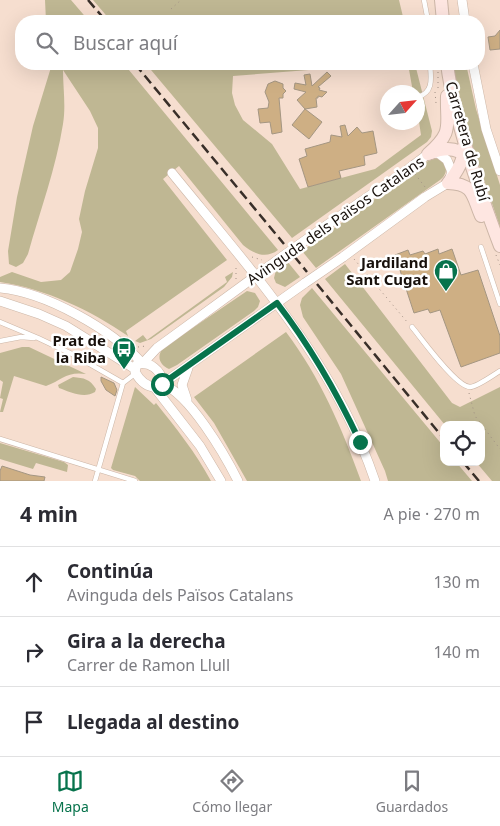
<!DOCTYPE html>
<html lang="es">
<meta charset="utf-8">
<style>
body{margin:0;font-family:"Noto Sans",sans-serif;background:#f7f7f7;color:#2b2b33}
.controls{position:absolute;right:15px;bottom:15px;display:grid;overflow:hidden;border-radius:10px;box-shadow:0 5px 20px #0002}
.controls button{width:45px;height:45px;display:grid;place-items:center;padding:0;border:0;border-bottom:1px solid #e1e1e2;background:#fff;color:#2b2b33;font:25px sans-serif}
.compass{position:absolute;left:380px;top:85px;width:45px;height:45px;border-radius:50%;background:#fff;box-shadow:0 5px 20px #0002;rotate:63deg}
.stop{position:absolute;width:15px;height:15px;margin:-11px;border:4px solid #07734c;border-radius:50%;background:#fff}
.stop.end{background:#07734c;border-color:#fff;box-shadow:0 1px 5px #0008}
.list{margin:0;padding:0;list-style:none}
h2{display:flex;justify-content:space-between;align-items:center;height:65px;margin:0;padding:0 20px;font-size:21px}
h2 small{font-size:16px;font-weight:400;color:#7c7c81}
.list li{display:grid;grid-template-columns:32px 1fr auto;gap:15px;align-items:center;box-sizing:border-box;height:70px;padding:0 20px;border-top:1px solid #e1e1e2}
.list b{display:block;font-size:19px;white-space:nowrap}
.list p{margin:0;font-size:16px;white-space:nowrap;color:#7c7c81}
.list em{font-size:16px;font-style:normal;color:#7c7c81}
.icon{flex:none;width:28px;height:28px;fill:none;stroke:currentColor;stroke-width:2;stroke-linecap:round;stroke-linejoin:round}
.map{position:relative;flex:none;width:500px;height:481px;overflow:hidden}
.search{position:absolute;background:#fff;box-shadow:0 5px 20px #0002;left:15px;right:15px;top:15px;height:55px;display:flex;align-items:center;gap:12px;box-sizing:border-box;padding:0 18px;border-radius:20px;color:#7c7c81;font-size:19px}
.sheet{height:275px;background:#fff}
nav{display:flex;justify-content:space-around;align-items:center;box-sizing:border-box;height:70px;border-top:1px solid #e1e1e2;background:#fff;font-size:14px;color:#7c7c81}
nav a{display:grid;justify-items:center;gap:2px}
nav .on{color:#07734c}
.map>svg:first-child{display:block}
.green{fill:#bfb793}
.building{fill:#ceaf84;stroke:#a49682}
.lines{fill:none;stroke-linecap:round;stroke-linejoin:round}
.lane-casing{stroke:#ccb6a7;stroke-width:5.5}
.street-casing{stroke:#ccb6a7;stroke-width:10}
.secondary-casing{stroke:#ccb6a7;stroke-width:14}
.path{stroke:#a19085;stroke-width:1;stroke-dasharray:1 4;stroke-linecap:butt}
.lane{stroke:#fff;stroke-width:4.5}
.street{stroke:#fff;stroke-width:9}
.secondary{stroke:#fee6e1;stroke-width:12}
.rail{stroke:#392f29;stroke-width:2.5;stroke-dasharray:10 5;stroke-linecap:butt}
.street-bridge-casing{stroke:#ccb6a7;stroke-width:10;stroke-linecap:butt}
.street-bridge{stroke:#fff;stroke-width:9}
.route{stroke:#07734c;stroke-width:6}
.labels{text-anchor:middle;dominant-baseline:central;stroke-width:5;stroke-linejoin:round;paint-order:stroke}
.street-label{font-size:15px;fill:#17100b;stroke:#fff}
.poi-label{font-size:15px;font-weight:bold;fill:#17100b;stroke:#fff;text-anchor:end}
</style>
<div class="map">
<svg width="500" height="481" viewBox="0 0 500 481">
<rect width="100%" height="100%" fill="#f6decf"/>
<path class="green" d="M45,0h26l18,21h-43z
M93,0h306l5,21h-293z
M52,64h72l154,186c-12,9 -24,4 -35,-5l-64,-79 -16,13 64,81 -101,71 2,5c-38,-26 -82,-47 -128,-54v-5l12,-5 29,10 20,-2 9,-8 8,-23 4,-17 -3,-13 6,-28 13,-43v-20l-8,-17 -27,-41c0,18 3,36 0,54 -7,44 -23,87 -35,130l-5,9 -7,4 -7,-3 -1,-13 9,-54 16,-71z
M146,64h240l-153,12 -1,17 3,12 8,15 29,24 28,45 75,-20 46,-34 -3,-20v-23h-5l-5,-28h7l17,67 -1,6 -4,5 -135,96z
M453,64h13l10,45 24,76v42l-38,-112z
M436,158l9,5c2,8 1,12 -5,17l-124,88 -14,-17 126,-90z
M287,261l13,16 -15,10 -9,-4 -2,-5 2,-8z
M345,264l107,139 8,4 40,-20v94h-8l-16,-19h5v-37h-36l-120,-146z
M233,272l-1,5 -8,10 -73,52 -11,4 -5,-2 8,-6 4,5 80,-58 -2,-5z
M312,288l132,159v15h12l16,19h-84l-3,-10 -44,-97 -38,-57 -3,-12 2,-7z
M247,291l8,2 5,8 -2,6 -4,4 -77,54 -8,4c-9,-4 -13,-12 -6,-21z
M286,332c34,45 56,96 75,149h-114l-33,-58 -20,-26z
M22,347h7l57,27c-19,-3 -24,6 -40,12l-32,-10 -11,36h-3l3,-13 -3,-1 3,-16 -3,-2v-27z
M73,377c11,1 17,2 23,12l-1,3c-11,7 -25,0 -36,-4l-1,-3z
M135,387l19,18 2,-2c20,25 40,50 55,78h-71l-5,-5 -22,-6 -2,-2z
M0,443l64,19 4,3 -1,7 -31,-9 -3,6 -33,-10z"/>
<path class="building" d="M500,30v19l-10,1 -2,-13 7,-1z
M327,72l4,4 -13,11 2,1 -1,2 8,2 -5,5 -4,-1v2h-2l1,9 -12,2 -8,-9 9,-8 -12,-3 1,-6 11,2 -2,-10 6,-1 2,12z
M275,81l8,3v4l3,3 -3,3v4h-4l3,34 -10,2 -2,-12 -10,1 -2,-14 10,-1 1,-6 -4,-10 3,-8z
M305,109l17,13 -13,17 -17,-14z
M345,125l3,11 9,-9 5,6 11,-2 4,22 -13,3 1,9 -26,6 2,7 -33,9 -9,-28 8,-3 -2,-7 25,-7 1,-7 11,2 -2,-11z
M438,249l1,5 13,-5 9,26 17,-5 22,66v17l-39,14 -21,-57 -10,3 -2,-4 -14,4 -19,-58 13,-5 2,5 13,-4 2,3z
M101,377l13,6 3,7 -2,6 -9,-6 -5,-9z
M2,466l28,9 15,2 -1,4h-44v-10z"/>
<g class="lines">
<g class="lane-casing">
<path id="lane" d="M424,0l4,21
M418,97c16,-5 13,-19 12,-33
M481,247l19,57
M0,322l38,16 36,17 49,28
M412,327c10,12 44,60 58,60 7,0 23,-12 30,-16
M0,341l21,-4 13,1
M0,439l135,42
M95,481l28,-98 13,-10"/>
</g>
<g class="street-casing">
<path id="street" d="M462,0l3,21
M473,64l13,65 14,42
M172,173c78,96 163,189 203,308
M321,229l86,-59 21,-16 10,-1 9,7 5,12 -4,11 -23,14 -82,60
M0,288c45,4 111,41 142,75
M0,301l39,13 27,12 69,43
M143,363l14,-15 126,-92
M163,383c-2,-13 -13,-22 -26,-19l-2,8c5,9 12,16 23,15l147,-104
M162,384c27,9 63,71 76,97
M155,388l45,58 21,35
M187,400l-5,-15 6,-17"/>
</g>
<g class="secondary-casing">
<path id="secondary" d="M441,0l2,21
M447,64c8,59 32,126 53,182
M431,153c14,-6 27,-6 38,6
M428,154c26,-23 18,-27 19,-58
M448,183c26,1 24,12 33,33
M448,183c9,-11 16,-22 16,-37"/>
</g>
<path class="path" d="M171,9l10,-9
M438,72v19
M435,92l1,11
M415,174l10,13
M496,255l4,10
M252,257l10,3
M354,259l54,64
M236,279v-13
M138,347l8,-1
M469,393l6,23 25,33"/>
<use href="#lane" class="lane"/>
<use href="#street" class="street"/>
<use href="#secondary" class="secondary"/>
<path class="rail" d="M88,0l18,21
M135,64l149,180
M294,256l13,16
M317,284l127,155
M463,462l16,19"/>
<g class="street-bridge-casing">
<path id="street-bridge" d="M283,256l38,-27
M305,283l38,-26"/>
</g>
<use href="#street-bridge" class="street-bridge"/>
</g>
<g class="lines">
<path class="route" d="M162,384l115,-81c34,44 60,90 83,139"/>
</g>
<defs>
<g id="shop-pin" transform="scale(1.25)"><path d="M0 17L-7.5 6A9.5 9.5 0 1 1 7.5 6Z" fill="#07734c" stroke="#fff"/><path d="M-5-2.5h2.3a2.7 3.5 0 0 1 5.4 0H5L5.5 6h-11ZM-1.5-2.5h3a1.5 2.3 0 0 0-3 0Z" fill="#fff"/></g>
<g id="bus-pin" transform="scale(1.25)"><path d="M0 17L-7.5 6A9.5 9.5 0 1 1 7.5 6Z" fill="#07734c" stroke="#fff"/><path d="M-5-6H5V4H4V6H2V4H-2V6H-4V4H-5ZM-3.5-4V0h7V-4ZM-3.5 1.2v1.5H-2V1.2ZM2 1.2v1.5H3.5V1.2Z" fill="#fff"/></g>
</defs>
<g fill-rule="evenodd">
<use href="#shop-pin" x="446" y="271"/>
<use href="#bus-pin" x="124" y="349"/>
</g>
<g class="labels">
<g class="street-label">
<text transform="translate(468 141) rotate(74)">Carretera de Rubí</text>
<text transform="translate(335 220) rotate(-35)">Avinguda dels Països Catalans</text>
</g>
<g class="poi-label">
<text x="428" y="262">Jardiland<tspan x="428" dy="17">Sant Cugat</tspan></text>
<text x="106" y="340">Prat de<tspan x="106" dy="17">la Riba</tspan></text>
</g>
</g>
</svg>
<div class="controls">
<button><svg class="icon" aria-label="locate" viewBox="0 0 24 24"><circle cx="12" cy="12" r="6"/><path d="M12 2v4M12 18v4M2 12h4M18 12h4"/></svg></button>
</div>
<svg class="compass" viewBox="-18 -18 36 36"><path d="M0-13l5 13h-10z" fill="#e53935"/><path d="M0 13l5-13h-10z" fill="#7c7c81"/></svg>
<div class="stop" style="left:162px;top:384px"></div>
<div class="stop end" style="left:360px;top:442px"></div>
<div class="search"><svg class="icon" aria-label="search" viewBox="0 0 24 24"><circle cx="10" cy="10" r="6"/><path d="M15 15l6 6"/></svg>Buscar aquí</div>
</div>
<section class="sheet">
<h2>4 min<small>A pie · 270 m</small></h2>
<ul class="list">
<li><svg class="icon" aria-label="ahead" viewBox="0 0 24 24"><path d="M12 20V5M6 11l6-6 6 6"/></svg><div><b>Continúa</b><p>Avinguda dels Països Catalans</p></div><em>130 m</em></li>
<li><svg class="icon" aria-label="right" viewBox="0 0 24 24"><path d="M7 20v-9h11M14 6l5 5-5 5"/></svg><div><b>Gira a la derecha</b><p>Carrer de Ramon Llull</p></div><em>140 m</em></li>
<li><svg class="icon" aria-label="arrive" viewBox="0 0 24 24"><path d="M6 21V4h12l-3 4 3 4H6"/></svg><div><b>Llegada al destino</b></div></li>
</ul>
</section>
<nav>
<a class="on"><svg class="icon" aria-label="map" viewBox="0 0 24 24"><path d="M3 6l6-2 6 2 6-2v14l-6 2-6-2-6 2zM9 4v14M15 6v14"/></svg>Mapa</a>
<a><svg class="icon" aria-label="directions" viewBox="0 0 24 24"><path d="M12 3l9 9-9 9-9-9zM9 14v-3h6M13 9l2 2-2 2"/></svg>Cómo llegar</a>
<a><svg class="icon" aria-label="saved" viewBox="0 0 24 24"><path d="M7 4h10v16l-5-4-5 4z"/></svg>Guardados</a>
</nav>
